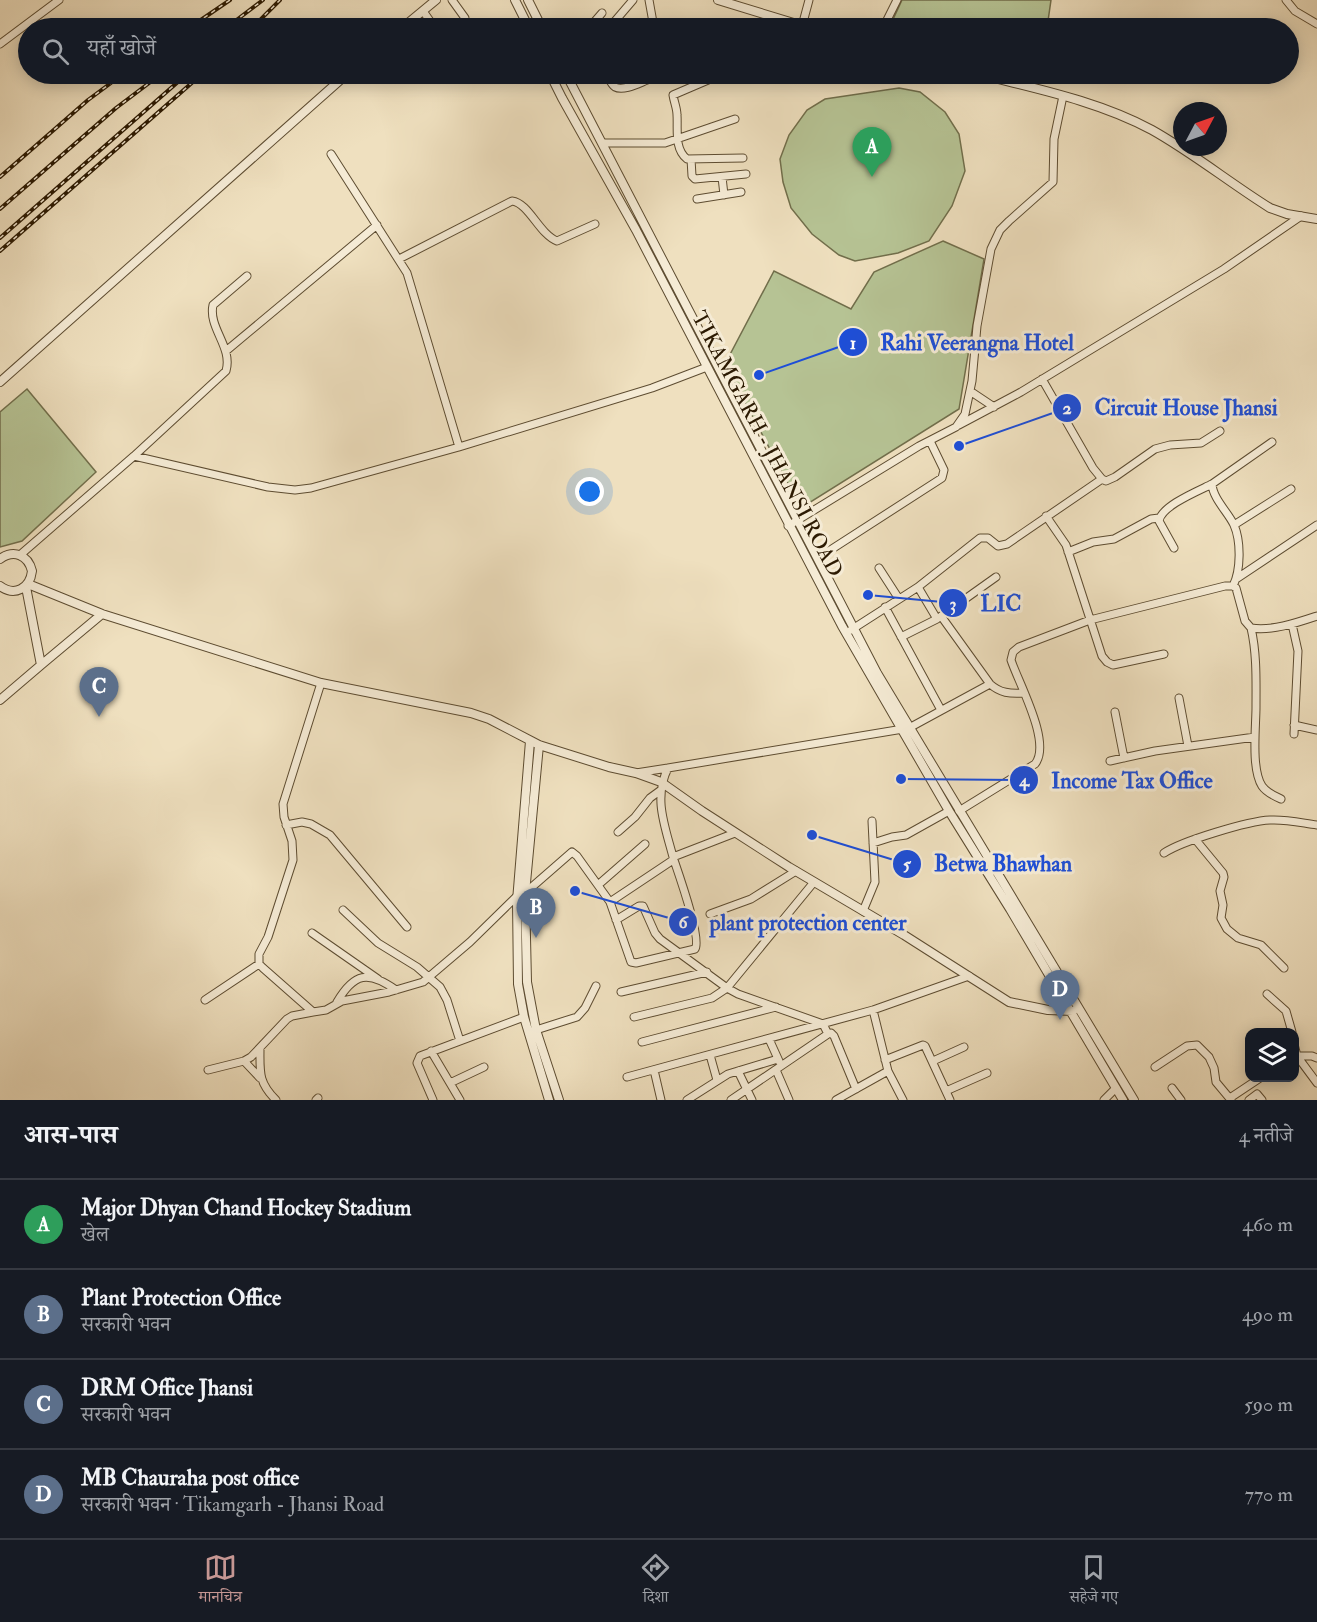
<!DOCTYPE html>
<html lang="hi">
<meta charset="utf-8">
<style>
body{margin:0;font-family:"IM FELL Double Pica","Noto Serif Devanagari",serif;background:#242831;color:#f1f3f6}
.controls{position:absolute;right:18px;bottom:18px;display:grid;overflow:hidden;border-radius:12px;box-shadow:0 3px 15px #0003}
.controls button{width:54px;height:54px;display:grid;place-items:center;padding:0;border:0;border-bottom:2px solid #363941;background:#171b24;color:#f1f3f6;font:30px sans-serif}
.compass{position:absolute;left:1173px;top:102px;width:54px;height:54px;border-radius:50%;background:#171b24;box-shadow:0 3px 15px #0003;rotate:49deg}
.you{position:absolute;left:590px;top:492px;width:21px;height:21px;margin:-15px;border:4px solid #fff;border-radius:50%;background:#1a73e8;box-shadow:0 0 0 9px #1a73e833}
.badge{display:grid;place-items:center;width:39px;height:39px;border-radius:50%;background:#c59692;color:#fff;font-size:20px;font-weight:700}
.pin{position:absolute;translate:-50% -50px;filter:drop-shadow(0 2px 3px #0008)}
.pin::after{content:'';position:absolute;top:32px;width:21px;height:18px;background:inherit;clip-path:polygon(0 0,100% 0,50% 100%)}
.list{margin:0;padding:0;list-style:none}
h2{display:flex;justify-content:space-between;align-items:center;height:78px;margin:0;padding:0 24px;font-size:26px}
h2 small{font-size:20px;font-weight:400;color:#9ea1a6}
.list li{display:grid;grid-template-columns:39px 1fr auto;gap:18px;align-items:center;box-sizing:border-box;height:90px;padding:0 24px;border-top:2px solid #363941}
.list b{display:block;font-size:22px;white-space:nowrap}
.list p{margin:0;font-size:20px;white-space:nowrap;color:#9ea1a6}
.list em{font-size:20px;font-style:normal;color:#9ea1a6}
.icon{flex:none;width:33px;height:33px;fill:none;stroke:currentColor;stroke-width:2;stroke-linecap:round;stroke-linejoin:round}
.map{position:relative;flex:none;width:1317px;height:1100px;overflow:hidden}
.search{position:absolute;background:#171b24;box-shadow:0 3px 15px #0003;left:18px;right:18px;top:18px;height:66px;display:flex;align-items:center;gap:15px;box-sizing:border-box;padding:0 21px;border-radius:33px;color:#9ea1a6;font-size:22px}
.sheet{height:438px;background:#171b24}
nav{display:flex;justify-content:space-around;align-items:center;box-sizing:border-box;height:84px;border-top:2px solid #363941;background:#171b24;font-size:16px;color:#9ea1a6}
nav a{display:grid;justify-items:center;gap:3px}
nav .on{color:#c59692}
.map>svg:first-child{display:block}
.green{fill:#b6c394;stroke:#716e4b;stroke-width:1.5}
.lines{fill:none;stroke-linecap:round;stroke-linejoin:round}
.minor-casing{stroke:#5d4c31;stroke-width:9}
.tertiary-casing{stroke:#5d4c31;stroke-width:10}
.minor{stroke:#f5ebd5;stroke-width:7}
.tertiary{stroke:#f5ebd5;stroke-width:8}
.rail-casing{stroke:#2c1a02;stroke-width:4}
.rail{stroke:#f5ebd5;stroke-width:1.5;stroke-dasharray:4.5;stroke-linecap:butt}
.labels{text-anchor:middle;dominant-baseline:central;stroke-width:6;stroke-linejoin:round;paint-order:stroke}
.street-label{font-size:21px;fill:#2c1a02;stroke:#f5ebd5}
.leader{fill:none;stroke:#1d4ed8;stroke-width:2}
.callout-dot{fill:#1d4ed8;stroke:#f5ebd5;stroke-width:2}
.mark-label{font-size:18px;text-anchor:middle;font-weight:bold;fill:#fff}
.callout-label{font-size:22px;text-anchor:middle;font-weight:bold;fill:#1d4ed8;stroke:#f5ebd5;stroke-width:6;stroke-linejoin:round;paint-order:stroke}
</style>
<div class="map">
<svg width="1317" height="1100" viewBox="0 0 1317 1100">
<rect width="100%" height="100%" fill="#efe0bf"/>
<filter id="stains"><feTurbulence type="fractalNoise" baseFrequency=".00333" numOctaves="4"/><feColorMatrix values="0 0 0 0 .2 0 0 0 0 .09 0 0 0 0 .02 0 0 0 .5 -.17"/></filter>
<radialGradient id="worn" r=".72"><stop offset=".6" stop-color="#630" stop-opacity="0"/><stop offset="1" stop-color="#630" stop-opacity=".3"/></radialGradient>
<path class="green" d="M902,0h149l-4,28h-158z
M899,88l21,4 25,20 14,22 6,37 -13,35 -23,35 -31,12 -43,8 -16,-6 -27,-21 -21,-26 -8,-26 -3,-23 9,-24 18,-25 18,-11z
M943,241l41,18 -25,150 -158,99 -76,-144 49,-93 77,38 23,-37z
M27,389l69,83 -74,69 -22,6v-135z"/>
<g class="lines">
<g class="minor-casing">
<path id="minor" d="M452,0l13,18v4l-7,6
M649,0l5,28
M1286,0l9,11 22,13
M423,11l12,17
M802,26l7,-26
M589,28l13,-15
M609,28l24,-28
M883,28l14,-28
M0,44l59,-44
M606,74c2,3 5,10 9,13 9,5 26,-5 35,-8
M722,74l-49,21c1,7 4,13 4,20 1,14 -3,34 10,44l56,-1
M604,143h61l70,-24
M331,154l76,119 52,174
M691,159l1,17 3,3 51,-5
M722,177l2,18
M697,199l44,-7
M399,259l113,-58c17,2 27,33 45,40l38,-17
M226,351l151,-126
M1042,379l51,89 9,11 4,2 9,-4 40,-28 15,-4 31,-2 19,-12
M970,391l24,16
M959,425l62,-33 203,-123 77,-53
M134,456l134,31 27,3 16,-2 148,-41 193,-59 55,-21
M1046,516l20,29 36,111 5,6 6,3 51,-11
M1234,525l57,-36
M788,526l131,-80 37,-19 9,-13 7,-33 5,-55 14,-77 9,-19 9,-9 44,-39 1,-43 9,-43
M1174,548l-15,-27c2,-15 39,-30 53,-37
M1068,552l25,-10 21,-3 37,-20 8,-1
M20,555l114,-99 92,-85c7,-24 -18,-43 -13,-66l34,-29
M818,558l124,-80 2,-8 -14,-29
M879,568l20,31
M1236,579l81,-54
M1233,586c8,-16 8,-45 1,-61 -6,-13 -21,-26 -22,-41l60,-42
M918,587l19,32 59,-42
M885,607l56,103
M941,616l49,68c10,9 20,10 34,9
M1292,624l6,27 -4,83
M1251,628c6,26 5,53 5,79 0,20 -5,62 6,79 4,6 12,10 19,13
M851,630l67,-43 62,-49h8l10,8 9,-2 95,-65
M901,637l36,-18
M321,683l-38,121 1,13 8,24 1,19 -25,77 -9,17v10l4,4 50,44 13,-2 16,-9 47,-9 34,-10 47,-40 48,-47 7,-2 47,-41 5,4 33,46 21,60 5,1 59,-14c7,-10 -17,-77 -22,-92l62,-24
M1179,698l9,48
M1115,712l9,46
M1294,725l23,5
M1110,761l45,-10 100,-14
M636,773l32,-5
M959,811l76,-47c17,-21 -16,-80 -24,-104l2,-8 6,-5 71,-27 135,-34h8l3,2 9,33 6,7c22,3 45,-5 66,-12
M286,825l16,-3 9,2 19,11 77,92
M618,832l17,-15 15,-19 11,-8
M1195,839l28,34 1,4 -4,14 3,14 -2,13 6,11 11,9 23,7 23,23
M873,843l19,-6 14,-2 43,-24
M1164,853c18,-12 84,-32 106,-33 16,-1 32,3 47,5
M673,857c-8,-31 -20,-59 -5,-89l241,-40 81,-44
M598,885l47,-41
M610,902l63,-42
M343,910l35,33 39,24 23,20 7,13 13,41
M863,911l12,-29 -3,-61
M710,914l41,-15 45,-28
M616,920l23,-14h4l12,27 5,6 67,49 11,6 85,30 5,10 -97,66
M312,933l66,46
M621,992l86,-20
M1267,994l19,17 6,21
M205,1000l54,-36
M337,1002c17,-29 31,-32 59,-12
M873,1010l15,61 15,29
M634,1017l78,-19 15,-10 87,-106
M536,1030l41,-13 8,-9 11,-22
M828,1034l3,-1 3,3 22,53
M769,1039l10,22
M642,1042l134,-35
M1294,1044l3,12h15l5,2
M260,1048c0,24 -2,34 16,52
M431,1051l29,49
M710,1055l7,25
M1294,1056h3l20,27
M885,1060l38,-15 2,1 25,54
M244,1061l16,17
M933,1061l31,-14
M1155,1067l32,-21 10,-1 12,12 5,11 2,14 15,18
M208,1070l36,-9 7,-4 36,-38 5,-3 21,-4
M654,1070l7,30
M776,1070l13,30
M738,1071l14,29
M627,1077l246,-67 96,-34
M450,1083l34,-16
M1172,1088l9,12
M946,1091l41,-18
M1230,1098l30,-20
M316,1100l2,-2
M433,1100l-16,-37 3,-7 104,-39
M687,1100l41,-26 50,-15
M836,1100l52,-29
M1104,1100l12,-12
M1249,1100l8,-6 5,6"/>
</g>
<g class="tertiary-casing">
<path id="tertiary" d="M515,0l14,28
M528,0l14,28
M718,0l92,28
M402,28l34,-28
M550,74l12,24 74,132 206,396 107,185 61,98 113,191
M566,74l311,599 257,427
M978,74c59,15 120,27 174,56 41,23 78,53 118,78l17,6 30,5
M0,382l347,-308
M0,559c14,-10 28,-4 32,12 -2,17 -17,26 -32,15
M28,584l74,30 219,69 150,30 18,6 50,26 70,22 27,6 25,9 41,29 87,56 115,68 105,67 39,8 25,1
M41,665l61,-51
M0,700l41,-35 -15,-78
M530,741l-13,160 1,83 6,33 25,83
M539,745l-14,148 2,89 9,48 23,70"/>
</g>
<use href="#minor" class="minor"/>
<use href="#tertiary" class="tertiary"/>
<g class="rail-casing">
<path id="rail" d="M189,28l41,-28
M226,28l37,-28
M252,28l28,-28
M0,177l88,-77 35,-26
M0,209l116,-101 45,-34
M0,238l187,-164
M0,251l202,-177"/>
</g>
<use href="#rail" class="rail"/>
</g>
<g class="labels">
<g class="street-label">
<text transform="translate(767 444) rotate(62)">TIKAMGARH - JHANSI ROAD</text>
</g>
</g>
<path class="leader" d="M759 375L853 342M959 446L1067 408M868 595L953 603M901 779L1024 780M812 835L907 864M575 891L683 922"/>
<g class="callout-dot">
<circle cx="759" cy="375" r="6"/>
<circle cx="959" cy="446" r="6"/>
<circle cx="868" cy="595" r="6"/>
<circle cx="901" cy="779" r="6"/>
<circle cx="812" cy="835" r="6"/>
<circle cx="575" cy="891" r="6"/>
<circle cx="853" cy="342" r="15"/>
<circle cx="1067" cy="408" r="15"/>
<circle cx="953" cy="603" r="15"/>
<circle cx="1024" cy="780" r="15"/>
<circle cx="907" cy="864" r="15"/>
<circle cx="683" cy="922" r="15"/>
</g>
<g class="mark-label">
<text x="853" y="349">1</text>
<text x="1067" y="414">2</text>
<text x="953" y="610">3</text>
<text x="1024" y="786">4</text>
<text x="907" y="870">5</text>
<text x="683" y="928">6</text>
</g>
<g class="callout-label">
<text x="977" y="350">Rahi Veerangna Hotel</text>
<text x="1186" y="415">Circuit House Jhansi</text>
<text x="1001" y="611">LIC</text>
<text x="1132" y="788">Income Tax Office</text>
<text x="1003" y="871">Betwa Bhawhan</text>
<text x="808" y="930">plant protection center</text>
</g>
<rect width="100%" height="100%" filter="url(#stains)"/>
<rect width="100%" height="100%" fill="url(#worn)"/>
</svg>
<div class="controls">
<button><svg class="icon" aria-label="layers" viewBox="0 0 24 24"><path d="M12 4l9 5-9 5-9-5zM3 14l9 5 9-5"/></svg></button>
</div>
<svg class="compass" viewBox="-18 -18 36 36"><path d="M0-13l5 13h-10z" fill="#e53935"/><path d="M0 13l5-13h-10z" fill="#9ea1a6"/></svg>
<div class="you"></div>
<div class="pin badge" style="left:872px;top:177px;background:#2e9e5b">A</div>
<div class="pin badge" style="left:536px;top:938px;background:#5c6f8a">B</div>
<div class="pin badge" style="left:99px;top:717px;background:#5c6f8a">C</div>
<div class="pin badge" style="left:1060px;top:1020px;background:#5c6f8a">D</div>
<div class="search"><svg class="icon" aria-label="search" viewBox="0 0 24 24"><circle cx="10" cy="10" r="6"/><path d="M15 15l6 6"/></svg>यहाँ खोजें</div>
</div>
<section class="sheet">
<h2>आस-पास<small>4 नतीजे</small></h2>
<ul class="list">
<li><span class="badge" style="background:#2e9e5b">A</span><div><b>Major Dhyan Chand Hockey Stadium</b><p>खेल</p></div><em>460 m</em></li>
<li><span class="badge" style="background:#5c6f8a">B</span><div><b>Plant Protection Office</b><p>सरकारी भवन</p></div><em>490 m</em></li>
<li><span class="badge" style="background:#5c6f8a">C</span><div><b>DRM Office Jhansi</b><p>सरकारी भवन</p></div><em>590 m</em></li>
<li><span class="badge" style="background:#5c6f8a">D</span><div><b>MB Chauraha post office</b><p>सरकारी भवन · Tikamgarh - Jhansi Road</p></div><em>770 m</em></li>
</ul>
</section>
<nav>
<a class="on"><svg class="icon" aria-label="map" viewBox="0 0 24 24"><path d="M3 6l6-2 6 2 6-2v14l-6 2-6-2-6 2zM9 4v14M15 6v14"/></svg>मानचित्र</a>
<a><svg class="icon" aria-label="directions" viewBox="0 0 24 24"><path d="M12 3l9 9-9 9-9-9zM9 14v-3h6M13 9l2 2-2 2"/></svg>दिशा</a>
<a><svg class="icon" aria-label="saved" viewBox="0 0 24 24"><path d="M7 4h10v16l-5-4-5 4z"/></svg>सहेजे गए</a>
</nav>
